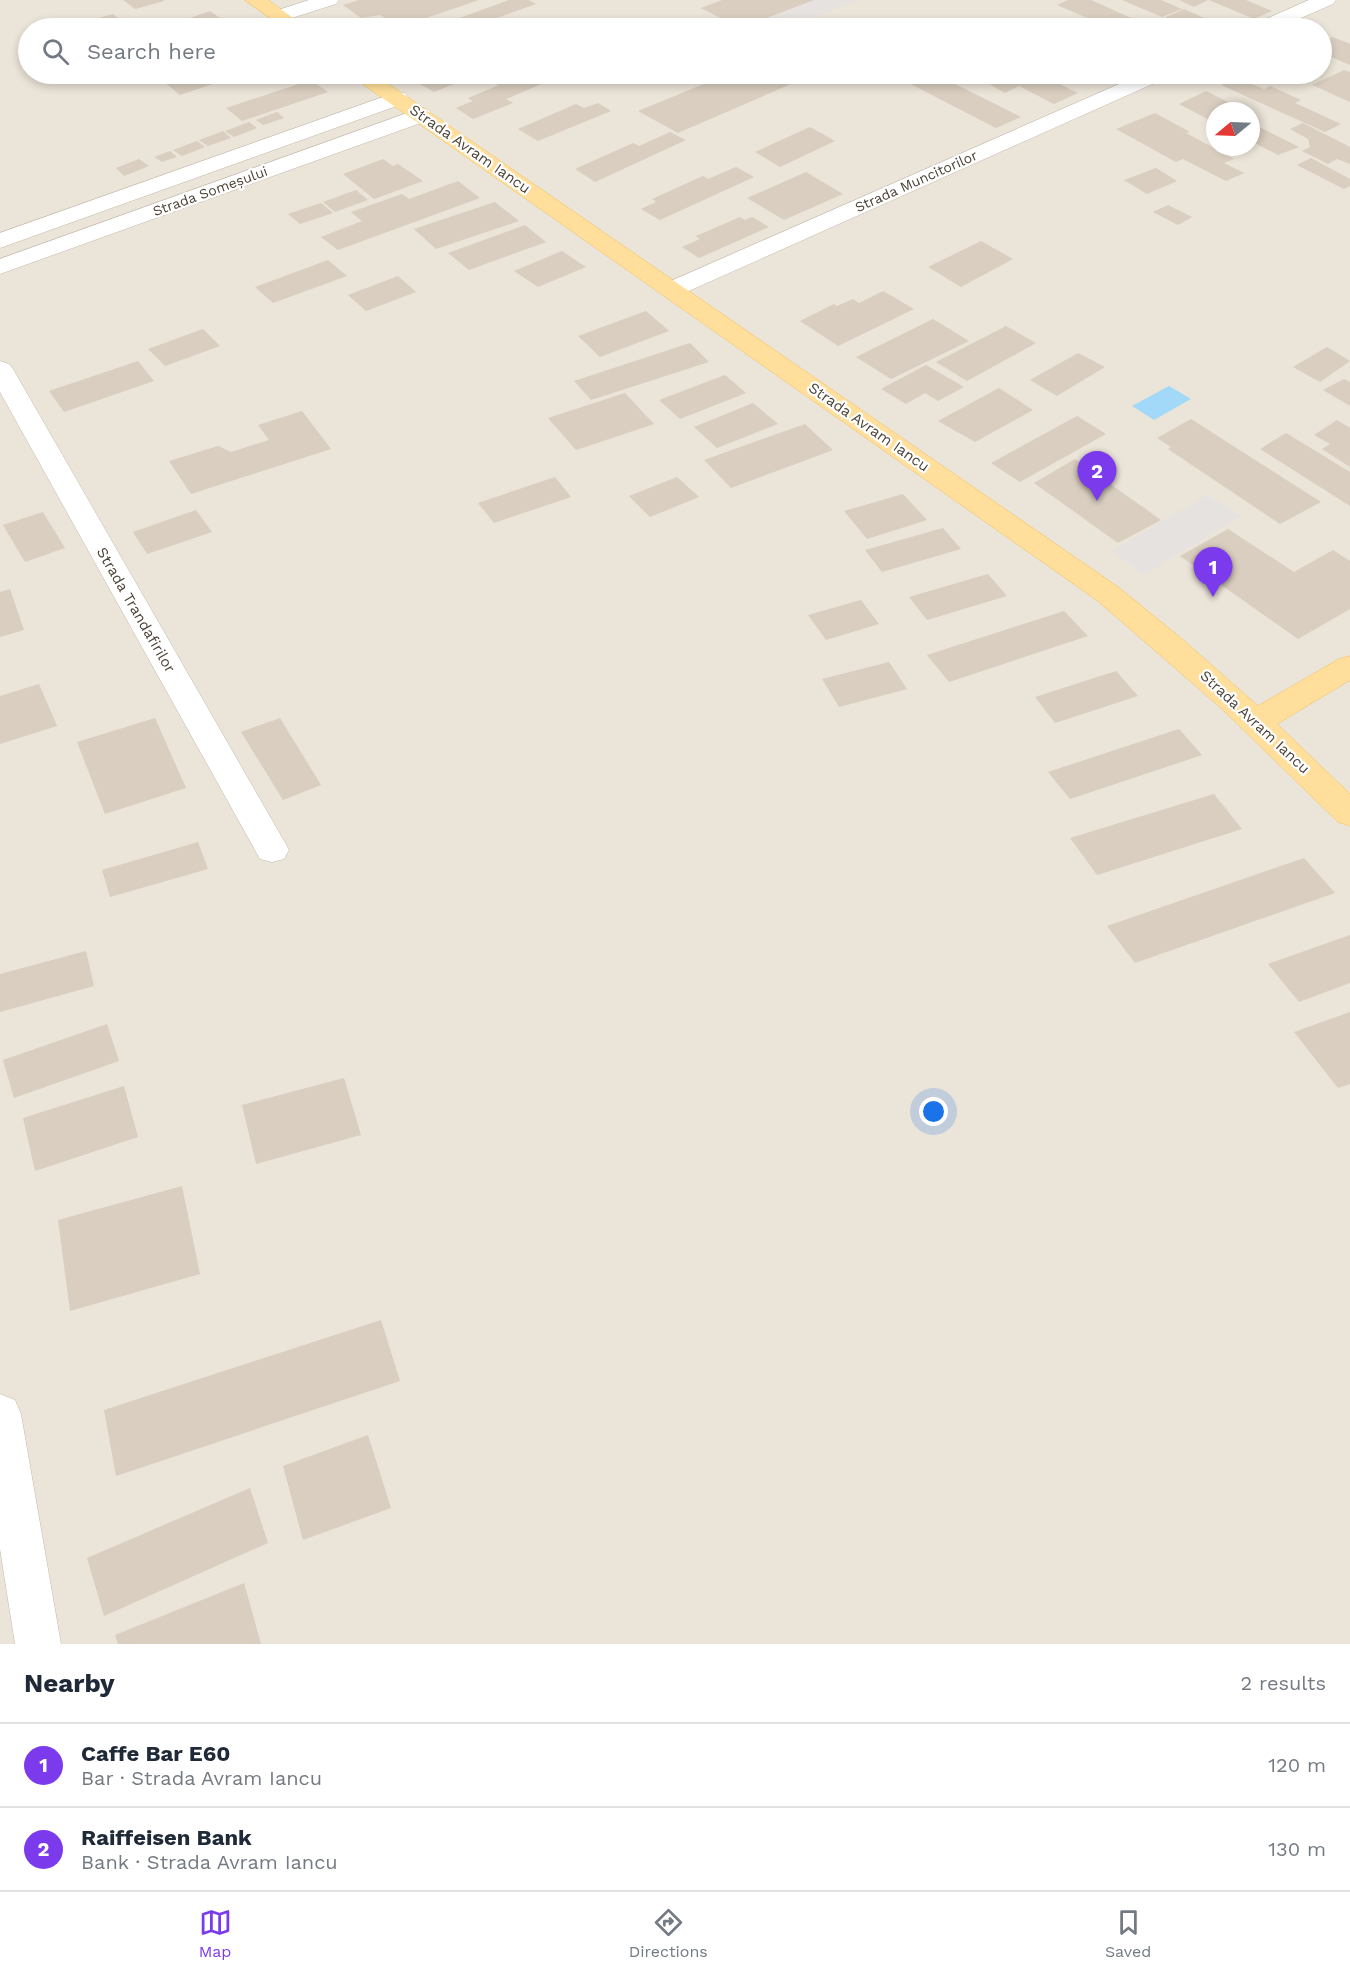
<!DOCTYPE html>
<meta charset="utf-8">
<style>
body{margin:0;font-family:"Work Sans",sans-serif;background:#f2f2f3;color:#1f2937}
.compass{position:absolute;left:1206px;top:102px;width:54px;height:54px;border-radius:50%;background:#fff;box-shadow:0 3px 9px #0003;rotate:251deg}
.you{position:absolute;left:934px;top:1112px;width:21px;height:21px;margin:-15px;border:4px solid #fff;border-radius:50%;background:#1a73e8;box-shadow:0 0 0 9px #1a73e833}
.badge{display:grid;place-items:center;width:39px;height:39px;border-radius:50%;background:#7c3aed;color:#fff;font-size:20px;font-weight:700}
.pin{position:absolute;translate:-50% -50px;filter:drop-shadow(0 2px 3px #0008)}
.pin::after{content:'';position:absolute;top:32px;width:21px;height:18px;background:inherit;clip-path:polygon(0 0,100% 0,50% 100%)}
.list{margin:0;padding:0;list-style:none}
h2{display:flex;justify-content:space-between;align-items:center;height:78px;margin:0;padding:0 24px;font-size:26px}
h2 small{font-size:20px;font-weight:400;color:#747a83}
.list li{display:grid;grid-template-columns:39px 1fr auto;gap:18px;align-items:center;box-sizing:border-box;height:84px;padding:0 24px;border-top:2px solid #e0e1e3}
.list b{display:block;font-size:22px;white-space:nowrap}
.list p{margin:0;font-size:20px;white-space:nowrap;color:#747a83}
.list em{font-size:20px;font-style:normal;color:#747a83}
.icon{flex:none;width:33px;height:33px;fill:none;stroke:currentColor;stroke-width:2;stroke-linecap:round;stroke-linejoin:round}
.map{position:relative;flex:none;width:1350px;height:1644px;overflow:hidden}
.search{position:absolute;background:#fff;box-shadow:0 3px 9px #0003;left:18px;right:18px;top:18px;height:66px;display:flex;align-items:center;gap:15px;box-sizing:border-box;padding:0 21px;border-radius:33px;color:#747a83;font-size:22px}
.sheet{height:246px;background:#fff}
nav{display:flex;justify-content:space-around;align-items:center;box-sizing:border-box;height:84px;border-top:2px solid #e0e1e3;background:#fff;font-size:16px;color:#747a83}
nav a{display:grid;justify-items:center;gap:3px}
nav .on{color:#7c3aed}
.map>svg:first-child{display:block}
.residential{fill:#ebe4d8;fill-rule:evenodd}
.parking{fill:#e5e2df}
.water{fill:#a2d8f8}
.building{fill:#d9cebf}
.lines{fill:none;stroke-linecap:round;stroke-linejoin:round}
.minor-casing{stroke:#c3baac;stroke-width:1}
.major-casing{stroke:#f0bf5f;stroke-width:1}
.minor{fill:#fff;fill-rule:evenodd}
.major{fill:#ffdf9b;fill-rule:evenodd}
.labels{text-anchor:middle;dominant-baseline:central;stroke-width:4.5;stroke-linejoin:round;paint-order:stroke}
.far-street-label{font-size:14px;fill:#4c4337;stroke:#fff}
.street-label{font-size:15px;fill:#4c4337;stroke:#fff}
</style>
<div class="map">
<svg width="1350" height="1644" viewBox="0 0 1350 1644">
<rect width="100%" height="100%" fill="#f6f2eb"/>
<path class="residential" d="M0,0h1350v1644h-1350zM28,28h1294v46h-1294zM1215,111h36v36h-36z"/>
<path class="parking" d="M814,0h43l-69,28h-45z
M1208,495l33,21 -97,59 -33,-24z"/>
<path class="water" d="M1169,386l22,13 -37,21 -22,-14z"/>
<path class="building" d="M123,0h41v1l-29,8z
M359,0h120l-79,27 -20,-12 -19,3 -18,-13z
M509,0h20l7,4 -67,24h-15l-8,-5z
M722,0h92l-74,28 -39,-20z
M1068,0h23l49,22 -17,6h-13l-53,-23z
M1122,0h39l21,9 -20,8z
M1179,0h29l-14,7z
M1209,0h37l26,11 -18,8z
M1184,9l36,16 -7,3h-30l-21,-9z
M210,11l23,16 -62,1 -4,-2z
M113,14l13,11 -12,3 -47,-1z
M616,22l13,6h-29z
M1333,37l17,7v21l-28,-12v-11z
M1344,70l6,2v30l-38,-17z
M171,74h71l-62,21 -21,-17z
M431,74h48l-45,18 -18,-10 17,-7z
M532,74h33l-59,25 7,4 -40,16 -17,-11 17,-7 -5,-3 31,-13 -3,-1 19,-8 5,3z
M728,74h42l21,10 -113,49 -40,-22z
M909,74h26l86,43 -25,11 -97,-50z
M1029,74h10l39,19 -24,11 -35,-18 -14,7 -16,-9 14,-6 7,4z
M1238,78l26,11 6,-3 31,14 -6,3 46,21 -16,8 -104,-47z
M311,80l17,12 -86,29 -16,-13z
M1206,91l40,20h-31v12l-36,-19z
M598,103l13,8 -73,30 -20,-12 58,-25 8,4z
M277,112l7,6 -21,7 -7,-5z
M1155,113l35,19 -4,1 48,26 -10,4 20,10 -18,8 -43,-22 -7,3 -60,-33z
M249,122l8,6 -23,9 -9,-6z
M1251,123l48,24 -21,8 -27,-14z
M1303,123l47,24v17l-13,-5 -9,5 -26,-13 8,-4 -2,-8 -18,-10z
M810,127l25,14 -55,26 -25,-15z
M223,131l8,7 -23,8 -9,-6z
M670,132l16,8 -91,42 -20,-13 58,-26 6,3z
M197,141l8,6 -23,9 -9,-6z
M170,151l7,6 -15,5 -8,-5z
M1311,158l39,21v7l-6,3 -47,-24z
M139,159l10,7 -25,10 -8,-8z
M383,159l10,7 5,-2 25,17 -49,18 -31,-25z
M736,167l18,10 -94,43 -19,-11 15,-7 -4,-3 51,-23 5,3z
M1156,168l21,13 -30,13 -23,-14z
M806,172l37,22 -59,26 -37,-22z
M458,181l22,17 -142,52 -17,-13 41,-16 -11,-9 51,-18 7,5z
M356,190l12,10 -33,12 -12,-10z
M495,202l24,19 -83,28 -22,-20z
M321,203l12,10 -33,11 -12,-10z
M1168,205l24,12 -14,8 -25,-13z
M740,217l5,3 7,-3 17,10 -70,31 -17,-11 18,-8 -4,-3z
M525,225l21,17 -77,28 -21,-17z
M981,241l32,18 -52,28 -33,-20z
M562,251l24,16 -48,20 -24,-16z
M328,260l19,16 -74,27 -18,-16z
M398,276l18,16 -50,19 -18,-16z
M883,291l31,18 -76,37 -38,-25 34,-17 3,2 16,-7 6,4z
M646,311l23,20 -69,26 -22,-21z
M933,319l36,22 -78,38 -35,-22z
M1006,326l30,17 -69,38 -31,-19z
M203,329l17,17 -55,20 -17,-17z
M690,343l19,19 -118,38 -17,-19z
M1327,347l23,14 -30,21 -27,-15z
M1078,353l27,14 -48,29 -27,-16z
M138,361l16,20 -90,31 -15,-21z
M926,365l38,22 -26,14 -13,-8 -19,11 -25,-15z
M725,375l21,18 -66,26 -21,-19z
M1344,379l6,3v24l-27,-16z
M999,388l34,22 -58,32 -37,-21z
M625,393l29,31 -78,26 -28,-32z
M753,403l25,21 -61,24 -23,-21z
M302,411l29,38 -140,45 -22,-33 49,-15 13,6 38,-12 -11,-15z
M1077,416l29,18 -86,48 -29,-19z
M1191,419l130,83 -41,22 -112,-75 3,-2 -14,-9z
M1337,420l13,8v39l-28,-18 8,-5 -16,-9z
M805,424l28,26 -102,38 -27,-28z
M1286,433l64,39v34l-90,-57z
M1075,459l86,61 -43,23 -84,-60z
M555,477l16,20 -77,26 -16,-20z
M677,477l22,20 -49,20 -21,-21z
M903,494l24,26 -60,19 -23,-28z
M196,510l16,22 -65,22 -14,-22z
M43,512l22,36 -40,14 -22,-37z
M943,528l18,21 -79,23 -17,-22z
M1228,529l66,43 39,-22 17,11v48l-52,30 -118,-83z
M988,574l19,22 -80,24 -18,-23z
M10,589l14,41 -24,7v-45z
M861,600l18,24 -53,16 -18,-25z
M1064,611l24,25 -139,46 -22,-27z
M889,662l18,27 -68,18 -17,-28z
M1116,671l22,25 -83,27 -20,-26z
M39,684l18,42 -57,18v-48z
M155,718l31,70 -81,26 -28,-72z
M280,718l41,67 -38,15 -42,-68z
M1179,729l23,26 -132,44 -22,-27z
M1214,794l28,35 -145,46 -27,-37z
M198,842l10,27 -98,28 -8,-27z
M1304,858l31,35 -200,70 -28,-37z
M1350,935v48l-51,19 -31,-38z
M86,951l8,35 -94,26v-38z
M1350,1012v72l-12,4 -44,-56z
M107,1024l12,37 -105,37 -11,-38z
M344,1078l17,57 -105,29 -14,-59z
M124,1086l14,51 -103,34 -12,-53z
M182,1186l18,88 -130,37 -12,-91z
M381,1320l19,61 -284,95 -12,-66z
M368,1435l23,73 -88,32 -20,-74z
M250,1488l18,55 -164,73 -17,-58z
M244,1583l17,61h-143l-3,-9z"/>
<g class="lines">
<g class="minor-casing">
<path id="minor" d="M309,0h30l-3,4 -57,18 -7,-2 -3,-4 3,-4z
M1309,0h27l-3,4 -55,24h-26l3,-4z
M1142,74h28l-4,4 -484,216 -9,2 -9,-2 -3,-5 3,-5z
M397,92l8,1 3,5 -3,5 -405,145v-15z
M421,108l8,2 3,5 -3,5 -429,154v-15z
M0,361l9,3 4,5 271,472 5,9 -5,9 -12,3 -12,-3 -260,-467z
M0,1394l15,6 6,14 40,230h-46l-15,-95z"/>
</g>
<g class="major-casing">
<path id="major" d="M245,0h23l39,28h-23z
M351,74h23l744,513 64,52 76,67 81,-47 11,-3v24l-73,44 73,70v32l-12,-4 -117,-114 -123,-107 -744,-523z"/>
</g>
<use href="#minor" class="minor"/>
<use href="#major" class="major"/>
</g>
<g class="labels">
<g class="far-street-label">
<text transform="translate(916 181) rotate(-24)">Strada Muncitorilor</text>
<text transform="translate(210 191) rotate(-20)">Strada Someșului</text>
</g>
<g class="street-label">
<text transform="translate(470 149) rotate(35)">Strada Avram Iancu</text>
<text transform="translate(869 427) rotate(35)">Strada Avram Iancu</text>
<text transform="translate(136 610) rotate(60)">Strada Trandafirilor</text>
<text transform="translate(1255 722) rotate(43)">Strada Avram Iancu</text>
</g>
</g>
</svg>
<svg class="compass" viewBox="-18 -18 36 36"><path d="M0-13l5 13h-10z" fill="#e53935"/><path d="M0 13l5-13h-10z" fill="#747a83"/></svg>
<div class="you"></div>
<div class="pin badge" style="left:1213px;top:597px">1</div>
<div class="pin badge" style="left:1097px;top:501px">2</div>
<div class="search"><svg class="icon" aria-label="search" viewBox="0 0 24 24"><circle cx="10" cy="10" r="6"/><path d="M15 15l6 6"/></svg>Search here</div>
</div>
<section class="sheet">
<h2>Nearby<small>2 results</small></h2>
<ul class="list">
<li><span class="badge">1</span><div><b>Caffe Bar E60</b><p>Bar · Strada Avram Iancu</p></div><em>120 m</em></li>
<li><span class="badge">2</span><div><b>Raiffeisen Bank</b><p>Bank · Strada Avram Iancu</p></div><em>130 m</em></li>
</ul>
</section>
<nav>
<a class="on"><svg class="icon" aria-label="map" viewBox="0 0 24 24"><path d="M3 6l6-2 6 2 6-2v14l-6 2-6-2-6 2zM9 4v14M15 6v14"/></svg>Map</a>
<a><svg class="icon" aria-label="directions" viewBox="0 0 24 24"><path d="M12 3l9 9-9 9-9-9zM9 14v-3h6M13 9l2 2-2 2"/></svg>Directions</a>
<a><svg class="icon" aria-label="saved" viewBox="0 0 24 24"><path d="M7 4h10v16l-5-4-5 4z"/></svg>Saved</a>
</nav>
